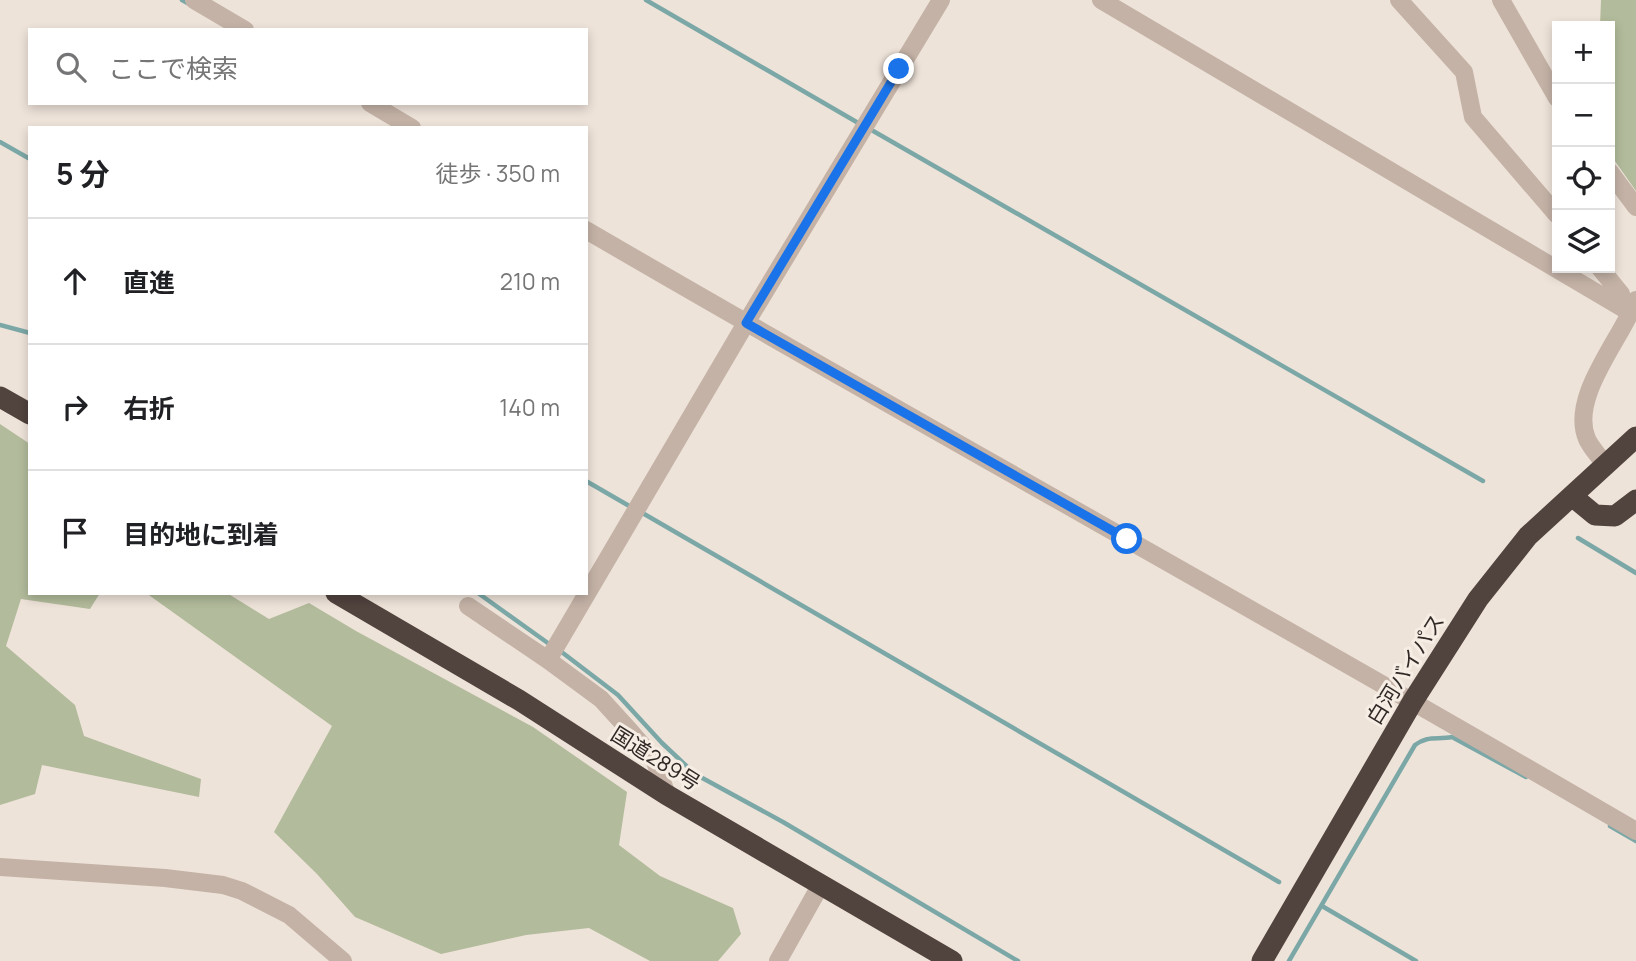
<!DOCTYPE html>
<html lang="ja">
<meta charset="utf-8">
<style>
body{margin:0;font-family:Manrope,"Noto Sans JP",sans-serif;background:#f6f6f6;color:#202124}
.controls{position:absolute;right:21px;top:21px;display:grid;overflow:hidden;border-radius:0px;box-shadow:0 4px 10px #0003}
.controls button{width:63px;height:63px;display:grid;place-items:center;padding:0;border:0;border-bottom:2px solid #e0e0e0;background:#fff;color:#202124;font:35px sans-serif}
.stop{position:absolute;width:21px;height:21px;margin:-16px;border:5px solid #1a73e8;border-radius:50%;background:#fff}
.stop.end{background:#1a73e8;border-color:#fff;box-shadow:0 2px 7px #0008}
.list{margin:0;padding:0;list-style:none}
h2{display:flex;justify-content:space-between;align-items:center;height:91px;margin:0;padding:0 28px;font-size:30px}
h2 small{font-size:23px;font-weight:400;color:#757577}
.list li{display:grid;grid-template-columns:46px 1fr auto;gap:21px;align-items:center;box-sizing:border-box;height:126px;padding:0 28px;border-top:2px solid #e0e0e0}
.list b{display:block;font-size:26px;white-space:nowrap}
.list em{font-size:23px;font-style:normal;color:#757577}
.icon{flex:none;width:38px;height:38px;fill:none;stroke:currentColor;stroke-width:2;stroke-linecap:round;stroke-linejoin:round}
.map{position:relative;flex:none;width:1636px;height:961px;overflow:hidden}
.search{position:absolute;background:#fff;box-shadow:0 4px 10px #0003;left:28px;top:28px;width:560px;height:77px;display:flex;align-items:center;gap:18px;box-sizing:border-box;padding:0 24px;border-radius:0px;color:#757577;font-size:26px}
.panel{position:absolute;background:#fff;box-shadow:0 4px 10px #0003;left:28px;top:126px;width:560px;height:469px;border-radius:0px}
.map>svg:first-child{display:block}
.green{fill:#b2bb9b}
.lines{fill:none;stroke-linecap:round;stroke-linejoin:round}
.stream{stroke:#7ba8a7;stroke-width:4.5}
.minor{stroke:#c4b2a6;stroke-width:18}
.highway{stroke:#51433e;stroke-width:21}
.route{stroke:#1a73e8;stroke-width:9}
.labels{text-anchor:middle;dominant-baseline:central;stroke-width:6;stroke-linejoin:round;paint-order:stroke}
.street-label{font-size:21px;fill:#312926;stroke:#f6ede4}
</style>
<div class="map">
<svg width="1636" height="961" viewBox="0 0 1636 961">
<rect width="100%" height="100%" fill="#eee3d9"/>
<path class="green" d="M1601,0h35v191l-26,-37v-128h-10z
M0,424l30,20v149h70l-10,16 -69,-10 -15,47 69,59 9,31 117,43 -2,18 -157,-32 -7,29 -35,11z
M146,593h81l42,26 40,-16 47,28 177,96 94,65 -8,53 41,31 73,32 8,26 -23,27h-68l-61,-33 -63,7 -85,19 -86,-37 -38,-43 -43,-42 58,-106z"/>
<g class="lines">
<path class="stream" d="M182,0l9,5
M646,0l214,124
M868,128l615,353
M0,142l30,17
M0,325l30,8
M586,481l45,26
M639,511l640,371
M1578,538l58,35
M478,593l74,53
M559,650l59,45 44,48 33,31 88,48 235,139
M1610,826l26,15
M1322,906l94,55
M1289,961l126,-216c13,-10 22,-5 37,-8l74,40"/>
<path class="minor" d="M194,0l51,30
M1101,0l530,313
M1399,0l65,72 9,45 84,98
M1501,0l56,98
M370,103l42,25
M1610,172l26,35
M586,230c348,203 702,397 1050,601
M1600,268l21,26 4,15
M1606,466c-6,-9 -15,-18 -19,-27 -18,-42 35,-101 49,-139
M468,606l80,54
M667,795l-13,-36 -23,-27 -30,-33 -53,-39 198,-337 195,-323
M0,867l165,11 58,7 19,6 47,24 54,46
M778,961l42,-75"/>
<path class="highway" d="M0,397l30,17
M1572,496l23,19 20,1 21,-16
M336,593l183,107 148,95 285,166
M1262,961l151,-260 65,-102 50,-63 108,-99"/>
</g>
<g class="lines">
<path class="route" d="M899,69l-153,254 381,216"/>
</g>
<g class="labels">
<g class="street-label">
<text transform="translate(1405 669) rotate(-58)">白河バイパス</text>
<text transform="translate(656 758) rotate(32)">国道289号</text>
</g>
</g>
</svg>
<div class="controls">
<button>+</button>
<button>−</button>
<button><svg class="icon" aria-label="locate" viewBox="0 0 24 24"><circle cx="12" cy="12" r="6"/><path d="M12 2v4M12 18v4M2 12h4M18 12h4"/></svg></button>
<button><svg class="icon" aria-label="layers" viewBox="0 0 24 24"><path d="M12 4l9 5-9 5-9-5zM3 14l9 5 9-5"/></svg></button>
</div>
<div class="stop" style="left:1127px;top:539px"></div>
<div class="stop end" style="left:899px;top:69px"></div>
<div class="search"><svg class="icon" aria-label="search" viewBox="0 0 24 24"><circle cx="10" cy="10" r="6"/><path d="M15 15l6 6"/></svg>ここで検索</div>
<section class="panel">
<h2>5 分<small>徒歩 · 350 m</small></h2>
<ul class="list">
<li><svg class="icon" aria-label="ahead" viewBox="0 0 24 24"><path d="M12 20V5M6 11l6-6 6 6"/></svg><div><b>直進</b></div><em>210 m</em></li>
<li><svg class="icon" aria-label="right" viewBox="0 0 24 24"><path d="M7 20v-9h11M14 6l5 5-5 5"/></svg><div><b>右折</b></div><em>140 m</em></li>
<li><svg class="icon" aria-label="arrive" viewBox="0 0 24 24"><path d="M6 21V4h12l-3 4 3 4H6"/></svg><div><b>目的地に到着</b></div></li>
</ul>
</section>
</div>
